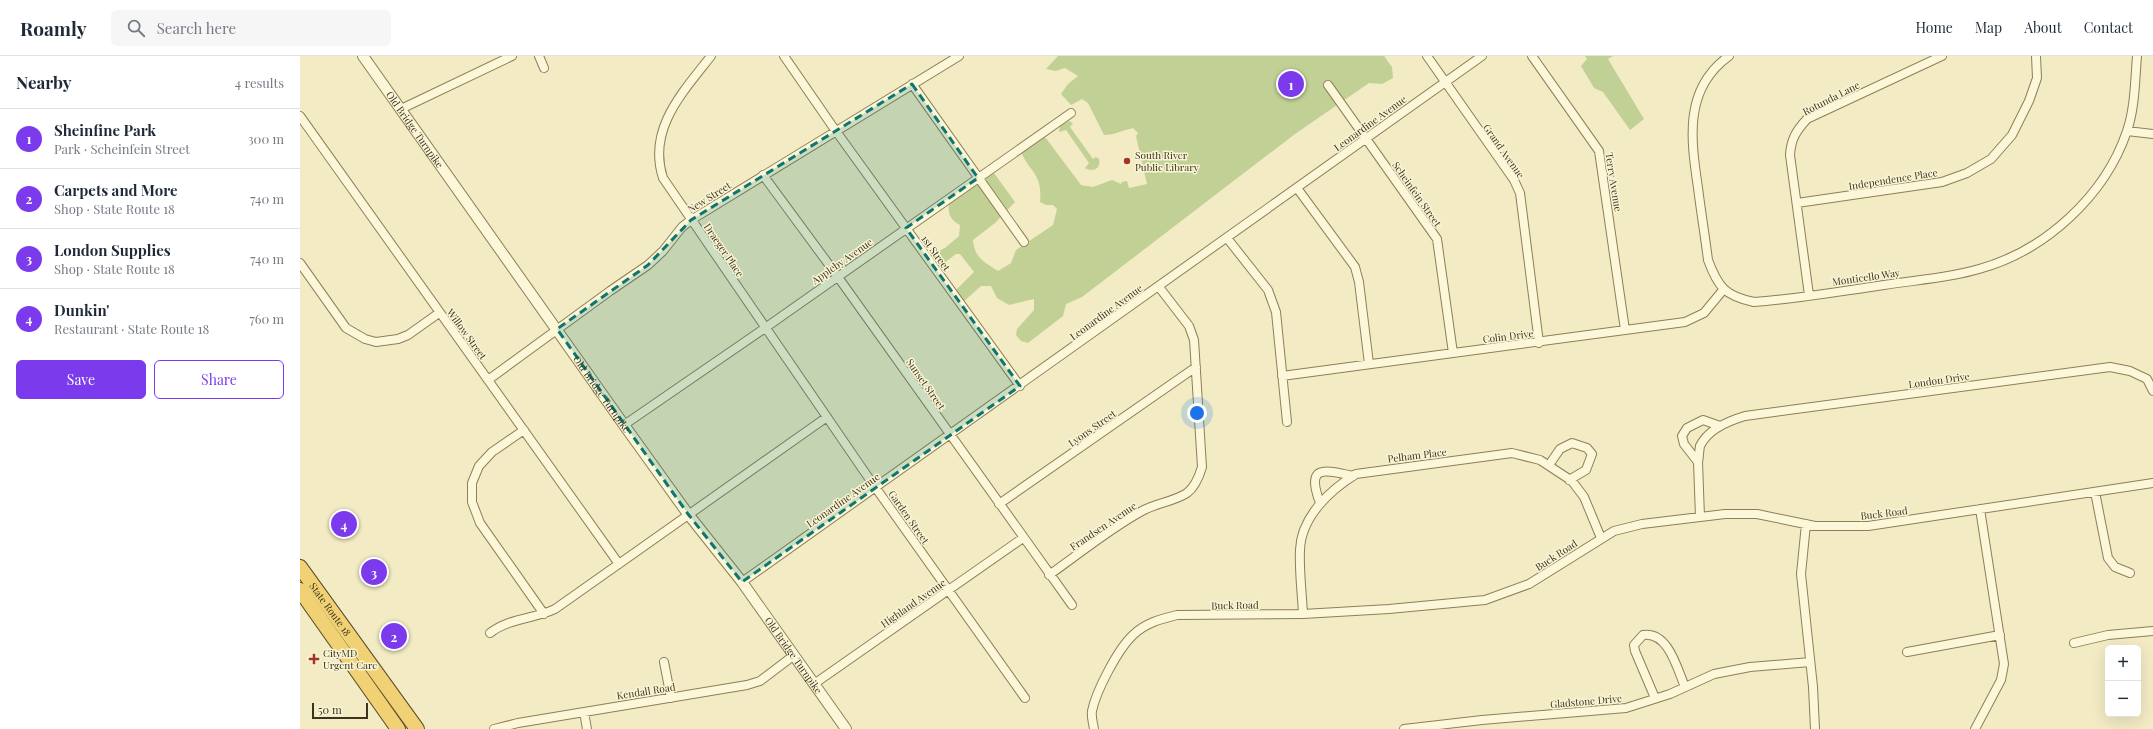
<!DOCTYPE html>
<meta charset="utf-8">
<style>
body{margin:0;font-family:"Playfair Display",serif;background:#f6f6f7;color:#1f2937}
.controls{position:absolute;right:12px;bottom:12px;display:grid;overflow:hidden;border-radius:6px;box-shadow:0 4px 16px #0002}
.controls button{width:36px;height:36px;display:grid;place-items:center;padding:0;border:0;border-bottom:1px solid #e0e1e3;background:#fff;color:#1f2937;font:20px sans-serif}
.scale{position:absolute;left:12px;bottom:10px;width:56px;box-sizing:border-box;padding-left:4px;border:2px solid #3d321e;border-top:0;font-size:11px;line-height:14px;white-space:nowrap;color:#3d321e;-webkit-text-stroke:3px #f9f4d4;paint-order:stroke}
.you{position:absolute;left:897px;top:357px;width:14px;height:14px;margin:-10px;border:3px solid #fff;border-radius:50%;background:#1a73e8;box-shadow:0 0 0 6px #1a73e833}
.badge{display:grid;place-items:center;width:26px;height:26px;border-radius:50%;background:#7c3aed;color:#fff;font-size:13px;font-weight:700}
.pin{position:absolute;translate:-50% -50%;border:2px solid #fff;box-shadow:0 1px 4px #0006}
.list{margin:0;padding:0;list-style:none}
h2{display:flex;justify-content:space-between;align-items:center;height:52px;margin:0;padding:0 16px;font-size:17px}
h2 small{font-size:13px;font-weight:400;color:#747a83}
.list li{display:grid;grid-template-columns:26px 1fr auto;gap:12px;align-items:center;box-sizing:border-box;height:60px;padding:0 16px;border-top:1px solid #e0e1e3}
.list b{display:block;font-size:15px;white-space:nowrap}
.list p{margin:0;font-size:13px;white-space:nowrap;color:#747a83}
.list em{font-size:13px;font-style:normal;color:#747a83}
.actions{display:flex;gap:8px;padding:12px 16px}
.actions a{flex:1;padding:9px 0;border:1px solid #7c3aed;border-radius:6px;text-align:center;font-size:14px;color:#7c3aed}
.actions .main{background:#7c3aed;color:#fff}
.icon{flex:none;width:22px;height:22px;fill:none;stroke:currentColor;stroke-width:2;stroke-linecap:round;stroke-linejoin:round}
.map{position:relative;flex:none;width:1853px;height:673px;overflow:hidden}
header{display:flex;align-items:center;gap:24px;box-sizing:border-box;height:56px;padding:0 20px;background:#fff;border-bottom:1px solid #e0e1e3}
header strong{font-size:19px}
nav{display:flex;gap:22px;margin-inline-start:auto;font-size:14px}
.search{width:280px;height:36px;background:#f6f6f7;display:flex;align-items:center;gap:10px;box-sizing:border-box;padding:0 14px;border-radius:6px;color:#747a83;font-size:15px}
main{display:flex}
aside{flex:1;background:#fff}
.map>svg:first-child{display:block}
.green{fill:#c1d196}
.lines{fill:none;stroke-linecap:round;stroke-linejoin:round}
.minor-casing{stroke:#8f7e58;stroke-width:10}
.tertiary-casing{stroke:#8f7e58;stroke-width:12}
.trunk-casing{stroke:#5c4a2d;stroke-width:16}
.minor{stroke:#fcf7d8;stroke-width:8}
.tertiary{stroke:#fcf7d8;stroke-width:10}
.trunk{stroke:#f0d274;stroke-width:14}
.marked{fill:#0f766e;fill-opacity:0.2;stroke:#0f766e;stroke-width:3;stroke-dasharray:8 5;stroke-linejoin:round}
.poi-dot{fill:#a33623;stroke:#f9f4d4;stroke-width:1.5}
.labels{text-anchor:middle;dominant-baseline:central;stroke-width:3;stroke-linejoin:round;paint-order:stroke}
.street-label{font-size:10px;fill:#3d321e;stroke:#f9f4d4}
.poi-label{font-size:10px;fill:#3d321e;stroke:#f9f4d4;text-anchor:start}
</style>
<header>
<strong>Roamly</strong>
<div class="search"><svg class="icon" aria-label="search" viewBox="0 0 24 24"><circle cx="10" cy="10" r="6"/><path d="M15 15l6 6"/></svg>Search here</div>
<nav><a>Home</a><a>Map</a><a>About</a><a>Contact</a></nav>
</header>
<main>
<aside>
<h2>Nearby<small>4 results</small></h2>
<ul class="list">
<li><span class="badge">1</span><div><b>Sheinfine Park</b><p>Park · Scheinfein Street</p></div><em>300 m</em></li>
<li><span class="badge">2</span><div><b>Carpets and More</b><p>Shop · State Route 18</p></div><em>740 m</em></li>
<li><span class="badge">3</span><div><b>London Supplies</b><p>Shop · State Route 18</p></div><em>740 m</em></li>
<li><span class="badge">4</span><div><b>Dunkin'</b><p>Restaurant · State Route 18</p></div><em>760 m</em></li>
</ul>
<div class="actions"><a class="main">Save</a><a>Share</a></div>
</aside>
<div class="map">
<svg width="1853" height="673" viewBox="0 0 1853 673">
<rect width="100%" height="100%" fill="#f2ebc4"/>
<path class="green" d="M758,0h326l8,11 1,11 -11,6 -13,-1 -74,51 -213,163 -16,7 -3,12 -35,27 -7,-2 -5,-6 1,-6 17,-19v-11l-25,6 -12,-7 -6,-12h-10l-20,18 -8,-11 21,-21 -14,-18h-4l-20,15 -9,-12 18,-9 14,-12 1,-11c-12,-6 -12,-14 -11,-26l42,-30 24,33 -20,21 -22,17c1,17 11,22 25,31l13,-8 5,-13 37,-25 4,-16 -4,-4h-7l-6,-3c3,-30 -12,-30 -20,-53l22,-16 39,52 12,2 19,-7 9,4 1,-2 5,-1 2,7 18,-4 -11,-48 2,-3 -5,-5c-10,2 -18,7 -29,7l-16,-32 -6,-4 -11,6 -10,-11 7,-10 10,-8 -13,-8 -9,3 -10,-2z
M1285,0h28l-5,3 36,60 -14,11 -27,-38 -9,-4 -13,-22 6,-7z
M769,65l4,2 -3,4 23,32 3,-2 3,2c2,9 -5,14 -14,9l4,-5 -23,-33 -7,2 1,-6z"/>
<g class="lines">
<g class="minor-casing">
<path id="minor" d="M239,0l5,12
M411,0c-28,36 -64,73 -48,122l205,299 157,221
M484,0l49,71 187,259
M1127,0l87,124 6,13 19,150
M1232,0l67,95 26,179
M1429,0c-46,33 -38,84 -31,132 3,24 7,48 10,72 10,27 17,36 46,42 44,-3 87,-11 130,-17 31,-5 65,-7 95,-16 66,-18 126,-73 148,-138 8,-23 8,-51 10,-75
M612,28l112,158
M1028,29l109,154 16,114
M101,53l111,-53
M0,60l319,448
M1827,75l26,3
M463,119l75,102 234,328
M997,132l58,79 4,15 10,82
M1497,147l145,-21 25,-9 24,-14 21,-24 17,-34 8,-23 -1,-22
M927,182l41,52 8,22 11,110
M0,207l46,65 19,11 11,3 22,-3 10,-4 31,-22
M1509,239l-19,-140c1,-16 6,-24 17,-36l135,-63
M982,320l403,-54 19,-9 19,-23
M188,324l122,-89 38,-26 15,-14 19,-24 9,-7 268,-164
M324,369l141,-97 306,-215
M224,374l-32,22 -13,14 -7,17v19l8,21 64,91
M1398,406c1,-4 1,-11 2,-16 8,-17 28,-25 45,-30l365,-49 20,4 17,8 6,12
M1249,409l11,-16 12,-6 15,5 5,6 -6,16 -17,10
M1795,436l13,66 7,9 15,6
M1020,447c-14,-38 3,-34 33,-27
M699,448l197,-137
M1400,461l-2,-55 -14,-18 -2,-8 5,-8 16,-8 17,6
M1506,468l-5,50 12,113 2,42
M749,519c30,-21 60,-46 93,-64 14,-8 31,-9 45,-18 8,-6 12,-16 15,-26l-8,-127 -5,-14 -30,-39
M442,526l740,-526
M1003,558c-1,-21 -4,-43 -3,-64 1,-33 30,-60 56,-76l156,-21 28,7 32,21 12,16 17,41
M190,577c19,-15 44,-14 65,-24l272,-192
M1774,587l34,-8 45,-4
M1607,596l93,-17
M364,606l7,36
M514,628l209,-146
M1355,642l-20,-47 -1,-6 9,-10c25,-4 34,33 42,52
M284,656l3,17
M194,673l24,-6 229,-38 13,-4 33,-25
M794,673c-1,-6 -3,-13 -2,-18 4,-20 26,-62 41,-76 12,-12 28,-16 44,-20l126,-1 86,-5 96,-9 44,-16 85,-53 28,-7 83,-10h32l58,12h53l285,-43
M1104,673l78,-9 144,-12 44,-14 44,-20 36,-7 60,-5
M1675,673l26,-49 3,-16 -24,-155"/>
</g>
<g class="tertiary-casing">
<g id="tertiary">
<path id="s1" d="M63,0l261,369 64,89 54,68 104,147"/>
</g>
</g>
<g class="trunk-casing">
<g id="trunk">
<path id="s2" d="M0,511l117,162"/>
<path d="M0,534l98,139"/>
</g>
</g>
<use href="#minor" class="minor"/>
<use href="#tertiary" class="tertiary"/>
<use href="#trunk" class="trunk"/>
</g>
<path class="marked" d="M612,28l66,94 -72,50 114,158 -278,196 -54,-68 -131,-185 91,-64 43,-45z"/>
<g class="poi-dot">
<circle cx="827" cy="105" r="4"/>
<path d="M12 597h4v4h4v4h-4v4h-4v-4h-4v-4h4z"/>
</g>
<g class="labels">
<g class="street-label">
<text transform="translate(1531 42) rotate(-27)">Rotunda Lane</text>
<text transform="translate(1070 67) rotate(-36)">Leonardine Avenue</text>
<text stroke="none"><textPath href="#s1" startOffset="90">Old Bridge Turnpike</textPath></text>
<text transform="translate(1204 95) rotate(55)">Grand Avenue</text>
<text transform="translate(1593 123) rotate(-9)">Independence Place</text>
<text transform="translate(1314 126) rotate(81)">Terry Avenue</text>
<text transform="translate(1117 138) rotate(55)">Scheinfein Street</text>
<text transform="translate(409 141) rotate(-32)">New Street</text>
<text transform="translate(424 194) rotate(56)">Draeger Place</text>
<text transform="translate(636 197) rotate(54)">1st Street</text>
<text transform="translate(542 205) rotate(-35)">Appleby Avenue</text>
<text transform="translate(1566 221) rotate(-8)">Monticello Way</text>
<text transform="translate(806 256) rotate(-36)">Leonardine Avenue</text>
<text transform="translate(167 278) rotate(54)">Willow Street</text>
<text transform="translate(1208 280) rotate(-7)">Colin Drive</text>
<text transform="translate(1639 324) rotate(-8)">London Drive</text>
<text transform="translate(626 328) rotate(55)">Sunset Street</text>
<text stroke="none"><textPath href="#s1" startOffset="414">Old Bridge Turnpike</textPath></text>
<text transform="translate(792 372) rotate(-35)">Lyons Street</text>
<text transform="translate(1117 399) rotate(-7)">Pelham Place</text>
<text transform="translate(543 444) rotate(-35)">Leonardine Avenue</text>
<text transform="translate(1584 457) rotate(-7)">Buck Road</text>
<text transform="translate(609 461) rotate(55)">Garden Street</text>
<text transform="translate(803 470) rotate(-34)">Frandsen Avenue</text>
<text transform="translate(1256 499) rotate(-33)">Buck Road</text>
<text transform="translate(613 547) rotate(-35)">Highland Avenue</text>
<text transform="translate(935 549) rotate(-1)">Buck Road</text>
<text stroke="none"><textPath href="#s2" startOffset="52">State Route 18</textPath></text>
<text stroke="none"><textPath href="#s1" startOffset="738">Old Bridge Turnpike</textPath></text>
<text transform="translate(346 635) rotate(-9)">Kendall Road</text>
<text transform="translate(1286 645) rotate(-5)">Gladstone Drive</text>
</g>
<g class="poi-label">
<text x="835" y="99">South River<tspan x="835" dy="12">Public Library</tspan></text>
<text x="23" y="597">CityMD<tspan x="23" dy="12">Urgent Care</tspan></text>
</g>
</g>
</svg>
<div class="controls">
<button>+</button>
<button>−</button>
</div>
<div class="scale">50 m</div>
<div class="you"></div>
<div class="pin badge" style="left:991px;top:28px">1</div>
<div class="pin badge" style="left:94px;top:580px">2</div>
<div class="pin badge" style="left:74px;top:516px">3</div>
<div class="pin badge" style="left:44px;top:468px">4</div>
</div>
</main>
